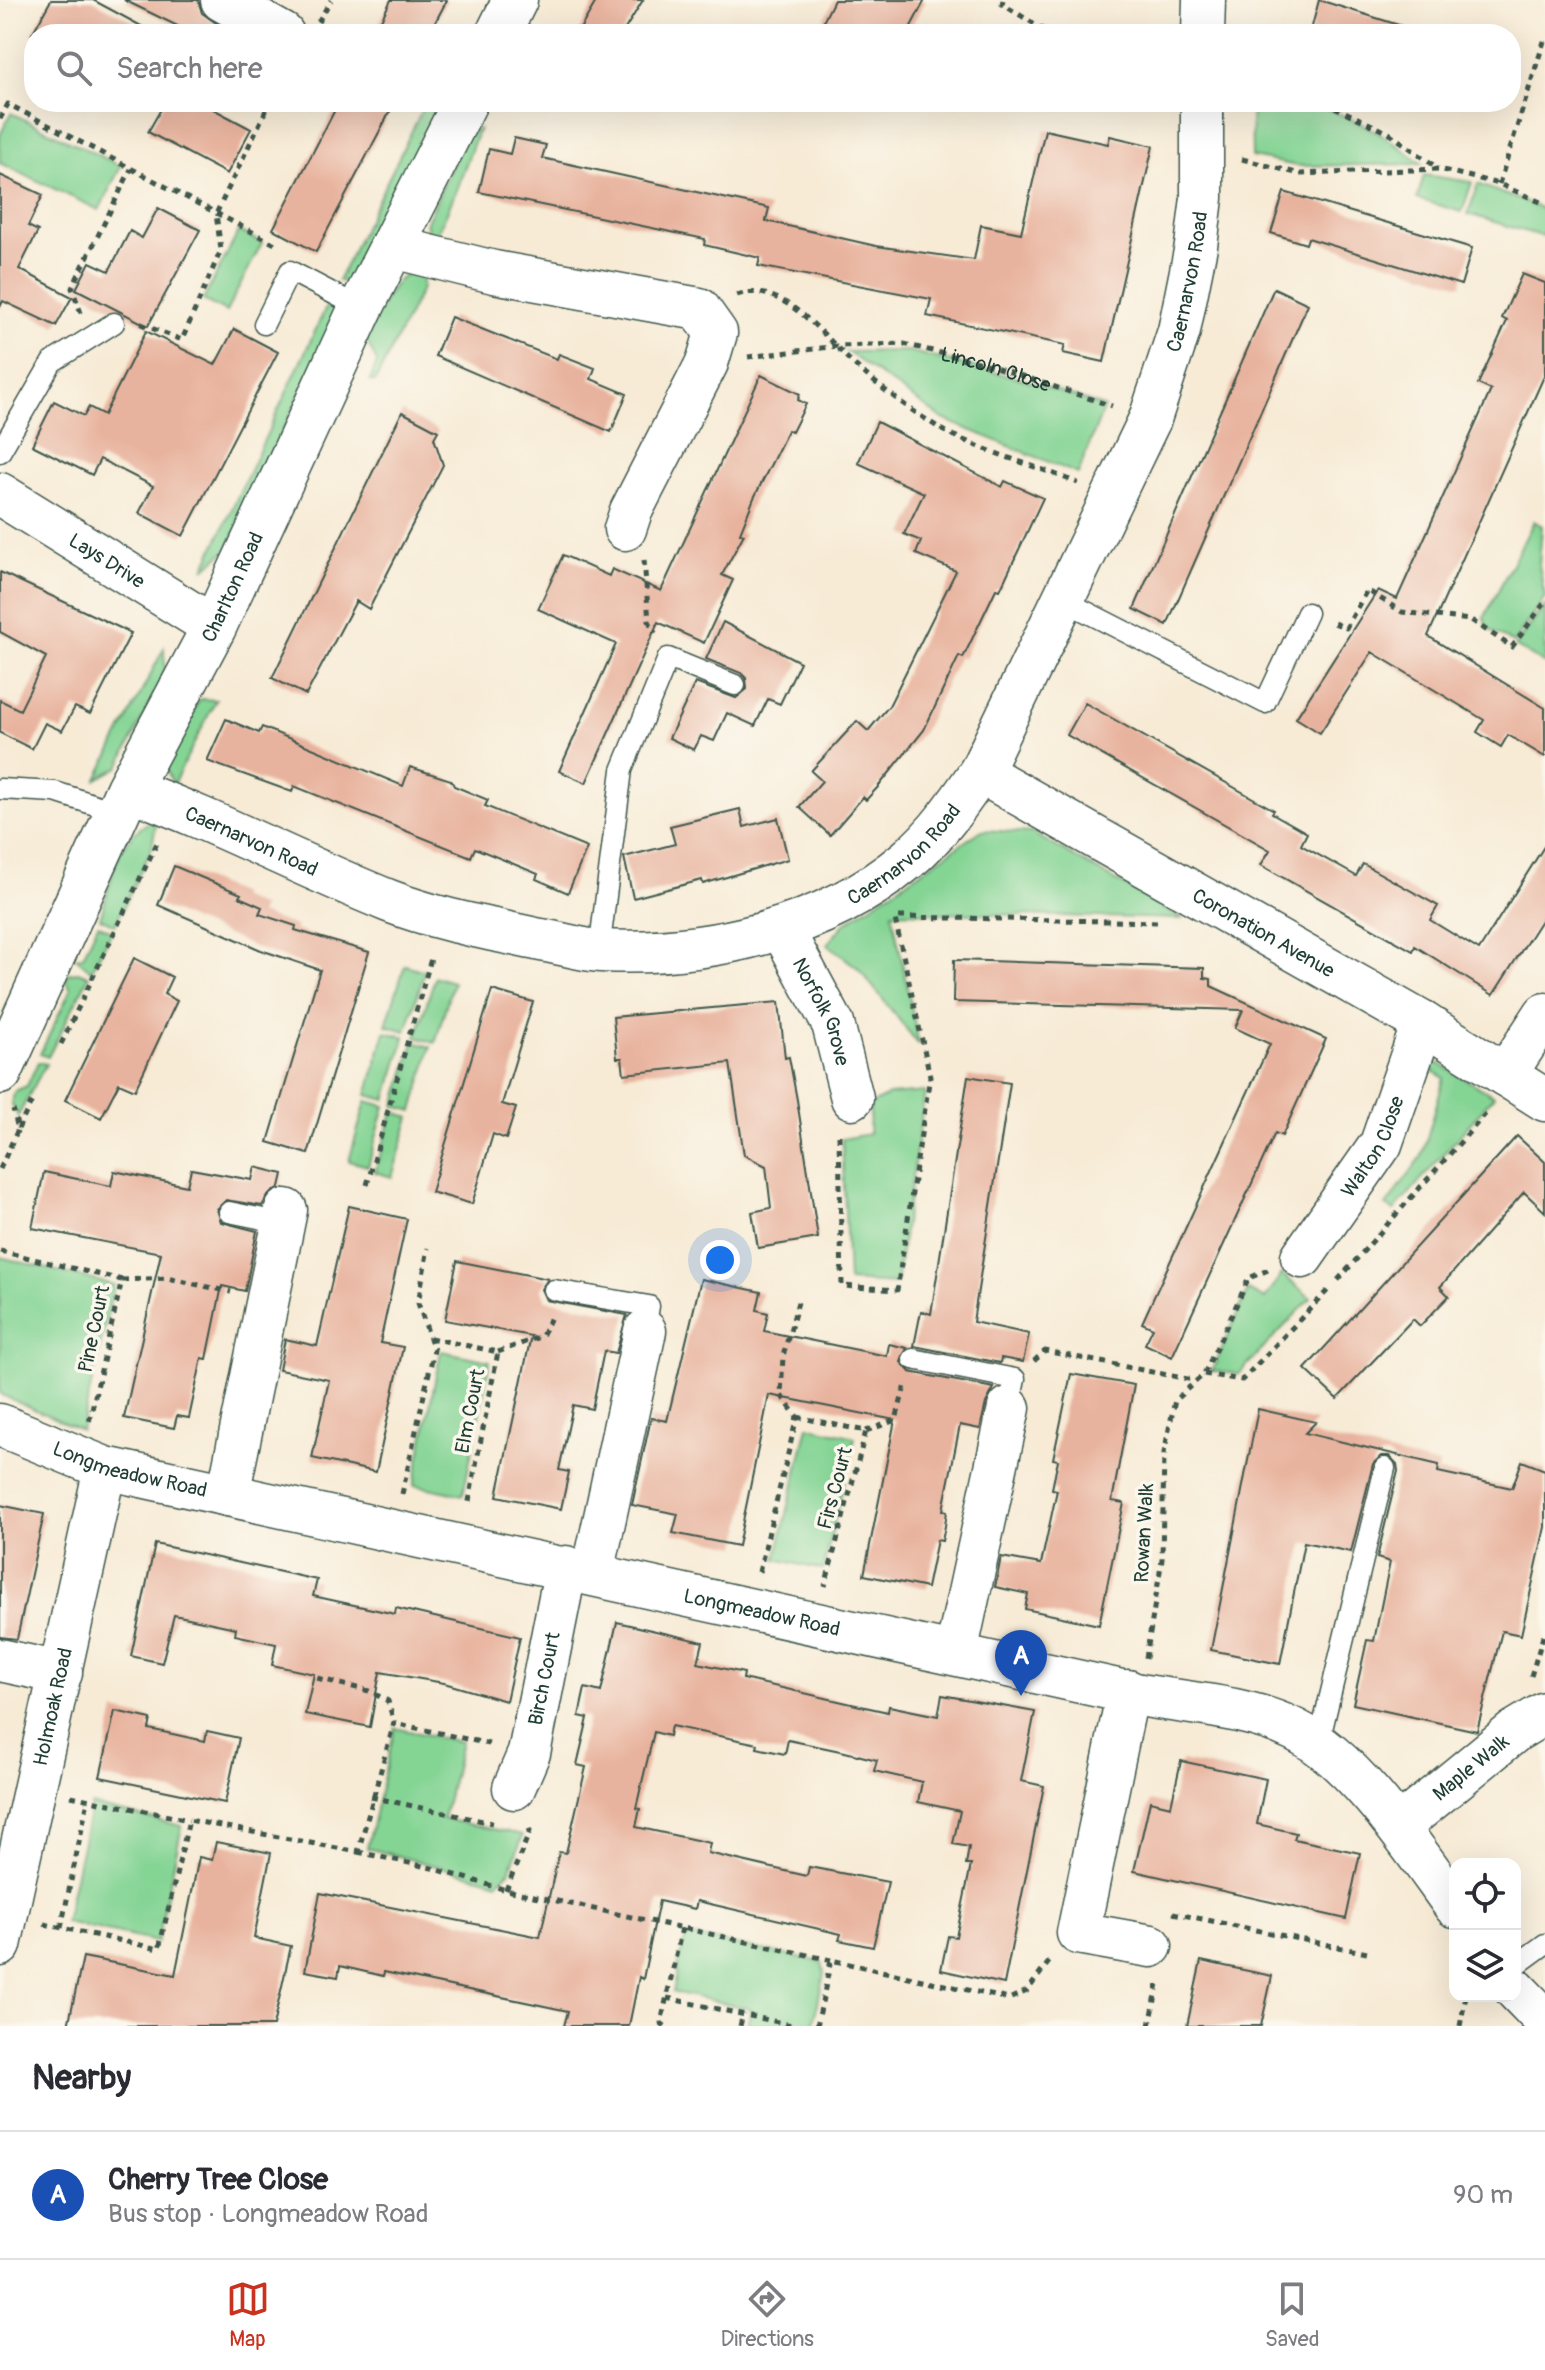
<!DOCTYPE html>
<meta charset="utf-8">
<style>
body{margin:0;font-family:Pangolin,sans-serif;background:#f7f7f7;color:#2b2b33}
.controls{position:absolute;right:24px;bottom:24px;display:grid;overflow:hidden;border-radius:16px;box-shadow:0 8px 32px #0002}
.controls button{width:72px;height:72px;display:grid;place-items:center;padding:0;border:0;border-bottom:2px solid #e1e1e2;background:#fff;color:#2b2b33;font:40px sans-serif}
.you{position:absolute;left:720px;top:1260px;width:28px;height:28px;margin:-20px;border:6px solid #fff;border-radius:50%;background:#1a73e8;box-shadow:0 0 0 12px #1a73e833}
.badge{display:grid;place-items:center;width:52px;height:52px;border-radius:50%;background:#c8321e;color:#fff;font-size:26px;font-weight:700}
.pin{position:absolute;translate:-50% -66px;filter:drop-shadow(0 2px 4px #0008)}
.pin::after{content:'';position:absolute;top:42px;width:28px;height:24px;background:inherit;clip-path:polygon(0 0,100% 0,50% 100%)}
.list{margin:0;padding:0;list-style:none}
h2{display:flex;justify-content:space-between;align-items:center;height:104px;margin:0;padding:0 32px;font-size:34px}
h2 small{font-size:26px;font-weight:400;color:#7c7c81}
.list li{display:grid;grid-template-columns:52px 1fr auto;gap:24px;align-items:center;box-sizing:border-box;height:128px;padding:0 32px;border-top:2px solid #e1e1e2}
.list b{display:block;font-size:30px;white-space:nowrap}
.list p{margin:0;font-size:26px;white-space:nowrap;color:#7c7c81}
.list em{font-size:26px;font-style:normal;color:#7c7c81}
.icon{flex:none;width:44px;height:44px;fill:none;stroke:currentColor;stroke-width:2;stroke-linecap:round;stroke-linejoin:round}
.map{position:relative;flex:none;width:1545px;height:2026px;overflow:hidden}
.search{position:absolute;background:#fff;box-shadow:0 8px 32px #0002;left:24px;right:24px;top:24px;height:88px;display:flex;align-items:center;gap:20px;box-sizing:border-box;padding:0 28px;border-radius:32px;color:#7c7c81;font-size:30px}
.sheet{height:232px;background:#fff}
nav{display:flex;justify-content:space-around;align-items:center;box-sizing:border-box;height:112px;border-top:2px solid #e1e1e2;background:#fff;font-size:22px;color:#7c7c81}
nav a{display:grid;justify-items:center;gap:4px}
nav .on{color:#c8321e}
.map>svg:first-child{display:block}
.green{fill:#84d494;stroke:#528864;stroke-width:2}
.building{fill:#e8b39e}
.lines{fill:none;stroke-linecap:round;stroke-linejoin:round}
.service-casing{stroke:#3f574c;stroke-width:23}
.minor-casing{stroke:#3f574c;stroke-width:45}
.tertiary-casing{stroke:#3f574c;stroke-width:47}
.path{stroke:#3f574c;stroke-width:5;stroke-dasharray:6 6;stroke-linecap:butt}
.service{stroke:#fff;stroke-width:20}
.minor{stroke:#fff;stroke-width:42}
.tertiary{stroke:#fff;stroke-width:44}
.labels{text-anchor:middle;dominant-baseline:central;stroke-width:7;stroke-linejoin:round;paint-order:stroke}
.street-label{font-size:20px;fill:#1f3d34;stroke:#fbf7ec}
</style>
<div class="map">
<svg width="1545" height="2026" viewBox="0 0 1545 2026">
<rect width="100%" height="100%" fill="#fbf7ec"/>
<filter id="ink" filterUnits="userSpaceOnUse"><feTurbulence type="fractalNoise" baseFrequency=".0125" numOctaves="2"/><feDisplacementMap in="SourceGraphic" scale="16" xChannelSelector="R" yChannelSelector="G"/><feConvolveMatrix kernelMatrix="1 2 1 2 8 2 1 2 1" color-interpolation-filters="sRGB"/></filter>
<filter id="wash" filterUnits="userSpaceOnUse"><feTurbulence type="fractalNoise" baseFrequency=".006" numOctaves="4" result="noise"/><feDisplacementMap in="SourceGraphic" scale="32" xChannelSelector="R" yChannelSelector="G"/><feGaussianBlur stdDeviation="1.8" result="paint"/><feColorMatrix in="noise" values="0 0 0 0 0 0 0 0 0 0 0 0 0 0 0 0 0 1.4 0 .05"/><feComposite in="paint" operator="in"/></filter>
<g filter="url(#wash)">
<rect width="100%" height="100%" fill="#f7ebd6"/>
<path class="green" d="M426,102h18l-94,181 -12,-2z
M1251,102c14,0 30,-2 44,0 44,5 94,34 127,62l-125,2 -45,-9z
M11,113l110,53 -22,44 -99,-47v-28z
M479,129c-15,38 -26,76 -46,111l-7,-16 39,-88z
M1424,175l48,7 -10,30 -45,-13z
M1478,184l67,26v22l-4,4 -73,-22z
M239,231l23,12 -36,69 -23,-12z
M421,268l1,20 -47,94 -5,-1 7,-19 -11,-22c14,-28 23,-65 55,-72z
M329,301l8,14 -110,235 -23,19z
M908,351l118,29 78,27 -26,67 -135,-55 -96,-67z
M1534,521l8,5 -3,39 6,32 -32,46 -26,-15 -3,-10z
M1545,606v58l-30,-18z
M164,648l1,24 -46,95 -22,12z
M200,699l16,1 -43,85 -10,-23z
M149,822l7,2 -4,23 -37,78 -15,-7c12,-35 13,-76 49,-96z
M982,830l50,3 151,86 -291,-7 27,133 -61,-77 -31,-24 18,-21z
M98,924l14,7 -21,40 -15,-13 7,-2z
M405,965l20,6 -19,60 -20,-6z
M78,972l11,4 -41,81 -8,-3 31,-65 -6,-10 4,-6z
M435,977l18,5 -18,61 -19,-6z
M385,1032l20,5 -19,63 -19,-5z
M414,1042l17,5 -18,64 -18,-5z
M1428,1057l66,39 -100,115 -8,-5 36,-50 22,-78 -25,-16z
M38,1062l8,2 -28,52 -7,-13 4,-12 12,-5z
M925,1092l-29,192 -48,-3 -6,-142 27,-5 1,-29 19,-10z
M366,1101l19,5 -17,60 -19,-5z
M393,1112l17,5 -18,60 -17,-5z
M0,1257l114,28 -33,145 -81,-36z
M1282,1274l29,24 -72,76 -27,-3 36,-81 17,9z
M441,1351l49,10 -27,134 -49,-10z
M808,1426l47,11 -32,133 -47,-11z
M395,1728l66,14 -18,77 80,16 -13,35 -12,12 -131,-34z
M91,1805l91,21 -25,116 -92,-20z
M696,1937l126,25 2,11 -11,53h-66l4,-17 -78,-17 10,-47 4,-7z"/>
<g id="blocks">
<path class="building" d="M51,0h42l63,34h-124z
M124,0h74l4,13 21,15 -3,6h-26z
M391,0h56l-18,34h-55z
M597,0h46l-21,34h-45z
M834,0h91l-18,34h-90z
M1319,0l86,27 -1,7h-94z
M165,102h35l51,27 -24,45 -79,-42z
M339,102h56l-79,150 -43,-23z
M1045,130l63,14 2,-8 43,10 -49,216 -41,-9 2,-8 -138,-29 4,-17 -173,-33 2,-8 -56,-13 1,-6 -226,-47 10,-43 21,5 4,-16 32,7 -4,13 227,50 -3,13 110,25 98,14 7,-35 40,8z
M0,175l43,20 -15,31 10,5 -19,38 53,28 -16,29 -53,-25 -3,6z
M1284,192l188,56 -11,37 -153,-47 -2,6 -35,-11z
M158,208l42,22 -52,96 -72,-37 14,-27 19,9 21,-40 12,7z
M1522,274l23,9v91l-117,262 117,72v49l-37,-22 -7,12 -24,-15 7,-12 -112,-68 -52,81 -24,-15 82,-128 19,9 94,-209 -13,-6 29,-63 -5,-3z
M1274,288l34,16 -141,321 -33,-16z
M451,317l106,42 2,-5 36,14 -4,11 36,15 -16,38 -176,-76z
M234,329l44,23 -95,184 -44,-23 14,-27 -53,-27 -8,16 -60,-30 22,-44 30,15 5,-9 15,8 42,-84 69,34z
M761,375l39,19 -2,6 8,4 -14,28 -4,-2 -34,68 -14,35 4,1 -22,41 11,5 -29,63 -46,-21 -72,161 -27,-12 57,-127 -78,-35 25,-54 46,21 3,-7 49,22z
M402,412l36,19 -4,7 9,27 -74,144 -13,-8 -50,94 -34,-17z
M877,422l125,65 3,-6 38,17 -43,92 -4,-1 -33,69 -4,-2 -35,74 -46,57 -12,13 -3,-3 -33,38 -31,-28 23,-26 -11,-10 46,-50 11,10 21,-25 67,-135 -40,-17 5,-13 -17,-7 20,-41 -66,-30z
M0,572l131,61 -41,81 -15,-7 -13,24 -17,-8 -13,26 -32,-16v-33l20,10 26,-53 -46,-25z
M723,622l77,40 -20,42 -12,-5 -13,27 -28,-13 -13,28 -13,-5 -7,14 -25,-12 26,-55 41,15 11,-9 -1,-11 -5,-5 -35,-14z
M1085,703l189,107 -2,3 35,20 -6,12 55,31 7,-12 75,42 -8,14 49,30 66,-105v69l-52,81 -78,-49 -2,5 -152,-86 9,-15 -203,-115z
M226,719l33,14 3,-6 141,59 7,-19 41,13 3,6 34,14 -3,6 102,42 -19,45 -32,-14 2,-5 -63,-26 -4,9 -177,-71 -2,6 -85,-31z
M740,809l4,18 34,-9 10,41 -85,25 -1,-4 -69,18 -9,-41 51,-13 -5,-18z
M174,866l67,28 -2,3 23,10 -3,7 37,12 -1,4 74,22 -61,202 -40,-12 52,-172 -59,-20 -103,-45z
M134,958l38,19 -8,17 13,7 -42,89 -16,-7 -18,35 -36,-18z
M954,960l250,8v10l7,1v7l115,53 -44,97 -7,-3 -103,224 -27,-13 8,-16 -11,-5 128,-279 -35,-16 8,-18 -290,-8z
M492,990l41,12 -31,102 14,4 -10,31 -13,-5 -21,70 -41,-12z
M779,1002l6,56 4,-1 8,43 21,138 -60,10 -6,-36 19,-4 -5,-42 -22,-11 -14,-92 -106,11 -2,-16h-5l-4,-41z
M968,1076l42,7 -37,239 56,12 -6,28 -22,-4 -1,5 -86,-17 7,-35 10,3z
M1517,1136l28,26v50l-21,-20 -84,95 9,9 -29,30 -7,-7 -76,80 -32,-30z
M255,1167l28,7 -3,13 -11,7 -7,12 -36,-6 -9,9 4,13 36,9 -12,60 -23,-5 -15,73 -5,-1 -13,60 -12,-2 -3,12 -50,-10 37,-165 -129,-25 12,-56 67,14 3,-15 73,15 4,-17 61,11z
M349,1206l58,13 -27,124 23,4 -27,125 -64,-14 17,-78 -50,-10 6,-31 32,7z
M457,1261l91,18 -7,10 5,11 81,15 -11,38 -12,-2 -12,58 -19,-4 -14,65 10,2 -8,37 -64,-13 34,-160 -86,-16z
M701,1279l60,13 -4,18 11,3 -4,18 123,25 2,-12 18,4 -6,14 9,10 84,16 -8,15 -6,26 -20,-4 -17,85 4,1 -2,15 -3,15 -5,-1 -10,48 -63,-13 31,-155 -126,-25 -31,151 -65,-13 5,-19 -46,-9 19,-87 16,3z
M1071,1374l63,11 -22,116 12,2 -25,122 -74,-16 3,-15 -33,-7 6,-30 40,7 16,-74 -5,-1 6,-29 -5,-1z
M1258,1409l58,13 -11,11 134,32 -1,7 74,16 10,-27 23,9v57l-24,108 -19,-4 -25,100 -124,-27 14,-64 7,1 16,-79 -13,-4 21,-87 -1,-7 -8,-8h-8l-8,8 -22,88 -47,-10 -24,122 -69,-14z
M0,1505l44,9 -27,125 -17,-2z
M155,1544l162,36 -4,16 82,18 1,-6 124,29 -14,64 -62,-18 -64,-11 -10,55 -65,-13 9,-40 -42,-9 4,-21 -41,-9 1,-7 -62,-13 -12,48 -31,-7z
M617,1622l86,20 -5,21 46,10 -1,6 113,26 32,7 1,-6 49,10 4,-21 93,17 -14,69 23,5 -40,198 -63,-14 7,-34 8,1 15,-72h-5l3,-18 -16,-3 7,-33 -42,-9 4,-20 -48,-11 3,-11 -32,-8 -57,-12 -3,14 -28,-6 1,-4 -87,-18 -2,10 -15,-4 -18,76 4,1 -4,18 74,16 -2,10 99,23 2,-9 79,15 -15,65 -34,-7 2,-6 -144,-33 -2,8 -36,-8 -16,78 -4,-2 -10,49h-65l4,-15 -184,-39 -1,4 -43,-10 -2,11 -33,-6 15,-78 220,44 19,-85 7,1 20,-86 -9,-2 11,-47 -9,-2 6,-28 16,4z
M115,1711l36,8 -2,10 56,12 2,-10 32,7 -14,65 -125,-26z
M1181,1761l85,18 -9,45 39,9 -2,6 66,14 -14,66 -212,-48 16,-70 21,5z
M216,1842l55,11 -17,85 37,8 -18,80h-205l15,-69 92,18 24,-118 13,3z
M1201,1961l71,15 -11,50h-74z"/>
</g>
</g>
<g filter="url(#ink)">
<use href="#blocks" fill-opacity="0" stroke="#3f574c" stroke-width="2"/>
<g class="lines">
<g class="service-casing">
<path id="service" d="M264,324l26,-53 71,37
M0,452l52,-90 62,-39
M1063,600l202,103 42,-90
M0,789l55,3 62,20
M599,951l23,-181 46,-112 67,27
M229,1212l54,11
M554,1290l95,16 -4,25
M913,1359l102,20 -6,29
M1318,1746l67,-278
M1515,1966l30,-22"/>
</g>
<g class="minor-casing">
<g id="minor">
<path d="M222,0l61,34"/>
<path d="M1203,34l1,-34"/>
<path d="M393,247l101,25 205,37 17,24 -9,30 -76,148 -6,18"/>
<path id="s2" d="M0,494l214,133"/>
<path id="s3" d="M980,772l443,251 122,77"/>
<path id="s4" d="M128,789c89,32 173,77 261,112 49,19 102,28 152,39 20,3 40,10 60,11 106,5 223,-21 306,-91 30,-25 51,-56 73,-88l170,-353 29,-88 17,-85 6,-48v-96"/>
<path id="s5" d="M783,931l50,93 19,74"/>
<path d="M1505,1075l40,-61"/>
<path id="s6" d="M1302,1257l79,-113 42,-121"/>
<path id="s7" d="M0,1425l105,43 1035,227c51,9 109,12 155,35 62,31 120,121 160,176"/>
<path d="M228,1495l58,-285"/>
<path d="M593,1573l52,-242"/>
<path d="M956,1653l53,-245"/>
<path d="M0,1660l61,13"/>
<path d="M1128,1691l-50,242 73,13"/>
<path id="s8" d="M514,1788l15,-35 37,-186"/>
<path id="s9" d="M1398,1827l117,-96 30,-18"/>
<path id="s10" d="M0,1945l105,-477"/>
<path d="M1515,1989l30,31"/>
</g>
</g>
<g class="tertiary-casing">
<g id="tertiary">
<path d="M498,34l17,-34"/>
<path id="s11" d="M0,1072l128,-283 86,-162 147,-319 104,-206"/>
</g>
</g>
<g class="path">
<path d="M1003,0l-1,4 49,30"/>
<path d="M318,22l13,-22"/>
<path d="M1324,102l65,31 49,35"/>
<path d="M0,119l8,-15 271,142"/>
<path d="M1242,159l58,15 139,-5 60,15 46,20"/>
<path d="M1499,184l46,-146"/>
<path d="M737,295c47,-16 91,47 120,72 25,22 56,45 84,62 38,21 95,37 137,54"/>
<path d="M81,313l-9,-25 59,-119"/>
<path d="M141,324l41,16 39,-90 -5,-36 54,-112"/>
<path id="s1" d="M748,357l90,-11 66,-2 85,21 123,41"/>
<path d="M644,560l5,61 6,12"/>
<path d="M1334,623l12,5 21,-38 35,22 69,8 41,27 33,-45"/>
<path d="M899,917l262,5"/>
<path d="M61,1044l96,-201"/>
<path d="M18,1129l15,-30"/>
<path d="M839,1135l3,151 55,4 33,-214 -35,-157"/>
<path d="M0,1169l18,-40 -5,-19"/>
<path d="M367,1185l65,-230"/>
<path d="M0,1251l122,29 -33,142"/>
<path d="M122,1280l45,-2 64,14"/>
<path d="M1338,1280l150,-169"/>
<path d="M430,1338l68,14 -30,154"/>
<path d="M498,1352l44,-16 9,-19"/>
<path d="M1034,1361l11,-10 148,29"/>
<path d="M1204,1374l38,6 89,-93"/>
<path d="M797,1417l69,14 -41,155"/>
<path d="M866,1431l30,-11 9,-34"/>
<path d="M402,1494l32,-144 -16,-47 10,-55"/>
<path d="M759,1572l38,-155 -16,-22 2,-39 15,-54"/>
<path d="M1146,1658l16,-99 2,-106 11,-53 29,-26 45,-96 19,-8"/>
<path d="M1531,1676l14,-46"/>
<path d="M317,1678l52,13 19,10 6,22"/>
<path d="M71,1796l118,24"/>
<path d="M371,1797l121,26"/>
<path d="M358,1852l74,16 74,22 325,70"/>
<path d="M506,1890l24,-59 -3,-7"/>
<path d="M1173,1913l194,40"/>
<path d="M44,1924l115,25 30,-129 169,32 36,-129 95,21"/>
<path d="M61,1928l27,-128"/>
<path d="M667,1998l129,28"/>
<path d="M665,2026l-4,-3 21,-95"/>
<path d="M740,2026l3,-12"/>
<path d="M817,2026l14,-66 178,39 18,-8 25,-33"/>
<path d="M1150,2026l8,-42"/>
<path d="M1460,2026l6,-30"/>
</g>
<use href="#service" class="service"/>
<use href="#minor" class="minor"/>
<use href="#tertiary" class="tertiary"/>
</g>
</g>
<g class="labels">
<g class="street-label">
<text stroke="none"><textPath href="#s4" startOffset="1478">Caernarvon Road</textPath></text>
<text stroke="none"><textPath href="#s1" startOffset="252">Lincoln Close</textPath></text>
<text stroke="none"><textPath href="#s2" startOffset="126">Lays Drive</textPath></text>
<text stroke="none"><textPath href="#s11" startOffset="538">Charlton Road</textPath></text>
<text stroke="none"><textPath href="#s4" startOffset="134">Caernarvon Road</textPath></text>
<text stroke="none"><textPath href="#s4" startOffset="830">Caernarvon Road</textPath></text>
<text stroke="none"><textPath href="#s3" startOffset="326">Coronation Avenue</textPath></text>
<text stroke="none"><textPath href="#s5" startOffset="90">Norfolk Grove</textPath></text>
<text stroke="none"><textPath href="#s6" startOffset="132">Walton Close</textPath></text>
<text transform="translate(94 1329) rotate(-78)">Pine Court</text>
<text transform="translate(470 1411) rotate(-79)">Elm Court</text>
<text stroke="none"><textPath href="#s7" startOffset="138">Longmeadow Road</textPath></text>
<text transform="translate(835 1488) rotate(-75)">Firs Court</text>
<text transform="translate(1144 1533) rotate(-87)">Rowan Walk</text>
<text stroke="none"><textPath href="#s7" startOffset="786">Longmeadow Road</textPath></text>
<text stroke="none"><textPath href="#s8" startOffset="114">Birch Court</textPath></text>
<text stroke="none"><textPath href="#s10" startOffset="244">Holmoak Road</textPath></text>
<text stroke="none"><textPath href="#s9" startOffset="94">Maple Walk</textPath></text>
</g>
</g>
</svg>
<div class="controls">
<button><svg class="icon" aria-label="locate" viewBox="0 0 24 24"><circle cx="12" cy="12" r="6"/><path d="M12 2v4M12 18v4M2 12h4M18 12h4"/></svg></button>
<button><svg class="icon" aria-label="layers" viewBox="0 0 24 24"><path d="M12 4l9 5-9 5-9-5zM3 14l9 5 9-5"/></svg></button>
</div>
<div class="you"></div>
<div class="pin badge" style="left:1021px;top:1696px;background:#1a4fb4">A</div>
<div class="search"><svg class="icon" aria-label="search" viewBox="0 0 24 24"><circle cx="10" cy="10" r="6"/><path d="M15 15l6 6"/></svg>Search here</div>
</div>
<section class="sheet">
<h2>Nearby<small></small></h2>
<ul class="list">
<li><span class="badge" style="background:#1a4fb4">A</span><div><b>Cherry Tree Close</b><p>Bus stop · Longmeadow Road</p></div><em>90 m</em></li>
</ul>
</section>
<nav>
<a class="on"><svg class="icon" aria-label="map" viewBox="0 0 24 24"><path d="M3 6l6-2 6 2 6-2v14l-6 2-6-2-6 2zM9 4v14M15 6v14"/></svg>Map</a>
<a><svg class="icon" aria-label="directions" viewBox="0 0 24 24"><path d="M12 3l9 9-9 9-9-9zM9 14v-3h6M13 9l2 2-2 2"/></svg>Directions</a>
<a><svg class="icon" aria-label="saved" viewBox="0 0 24 24"><path d="M7 4h10v16l-5-4-5 4z"/></svg>Saved</a>
</nav>
